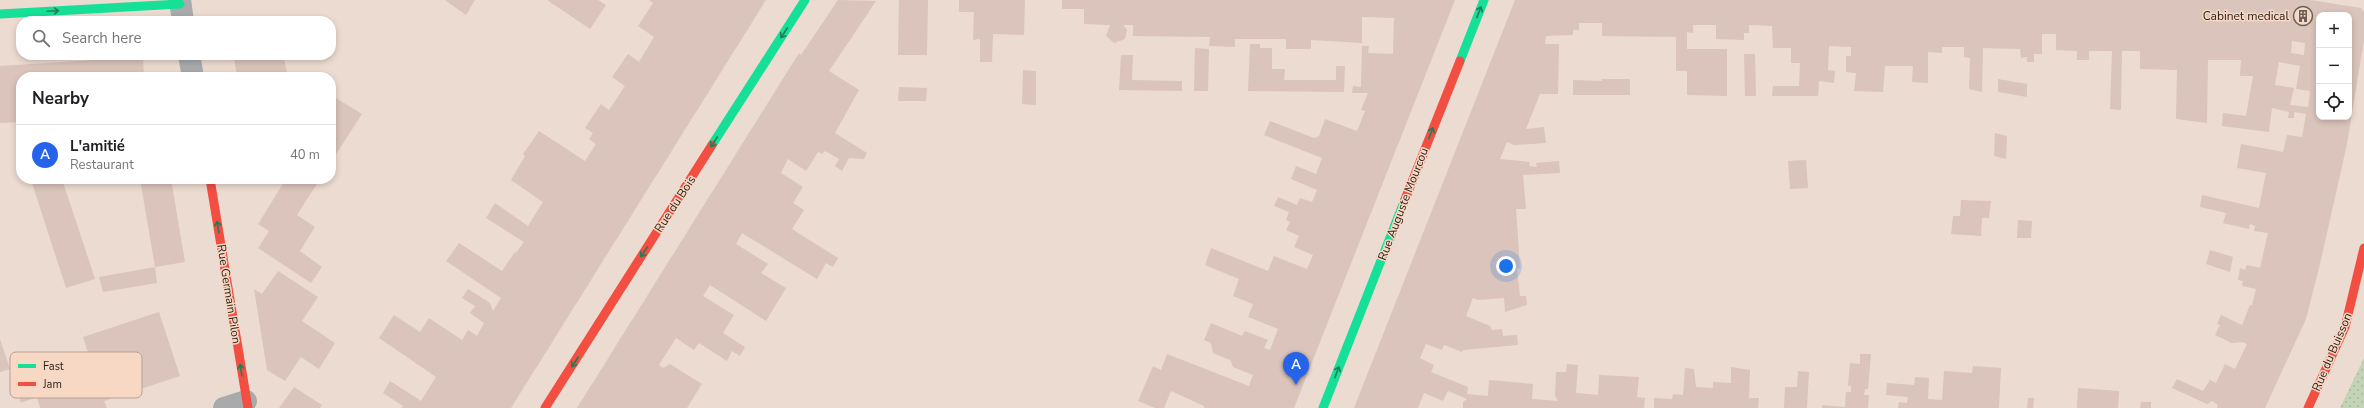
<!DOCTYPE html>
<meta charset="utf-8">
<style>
body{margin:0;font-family:"Nunito Sans",sans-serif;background:#f6f6f6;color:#202124}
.controls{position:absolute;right:12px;top:12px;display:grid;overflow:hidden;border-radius:8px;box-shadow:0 2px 6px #0003}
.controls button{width:36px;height:36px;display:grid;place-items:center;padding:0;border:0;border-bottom:1px solid #e0e0e0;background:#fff;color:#202124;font:20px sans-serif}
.you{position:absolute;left:1506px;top:266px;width:14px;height:14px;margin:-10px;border:3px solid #fff;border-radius:50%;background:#1a73e8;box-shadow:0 0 0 6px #1a73e833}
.badge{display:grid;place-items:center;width:26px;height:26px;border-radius:50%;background:#2563eb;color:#fff;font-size:13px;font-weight:700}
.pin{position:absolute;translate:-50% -33px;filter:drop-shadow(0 1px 2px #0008)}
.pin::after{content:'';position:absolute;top:21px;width:14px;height:12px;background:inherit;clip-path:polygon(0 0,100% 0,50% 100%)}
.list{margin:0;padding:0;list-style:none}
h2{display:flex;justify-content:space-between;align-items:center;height:52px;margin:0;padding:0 16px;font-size:17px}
h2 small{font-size:13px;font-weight:400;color:#757577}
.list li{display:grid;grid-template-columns:26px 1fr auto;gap:12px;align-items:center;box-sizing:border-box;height:60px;padding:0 16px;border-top:1px solid #e0e0e0}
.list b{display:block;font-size:15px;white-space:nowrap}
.list p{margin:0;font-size:13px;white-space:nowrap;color:#757577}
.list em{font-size:13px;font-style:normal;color:#757577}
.icon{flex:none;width:22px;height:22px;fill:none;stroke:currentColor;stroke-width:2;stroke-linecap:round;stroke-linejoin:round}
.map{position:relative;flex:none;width:2364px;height:408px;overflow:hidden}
.search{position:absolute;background:#fff;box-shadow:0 2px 6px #0003;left:16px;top:16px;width:320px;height:44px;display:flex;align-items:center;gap:10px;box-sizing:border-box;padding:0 14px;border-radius:16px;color:#757577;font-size:15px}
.panel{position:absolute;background:#fff;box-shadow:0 2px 6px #0003;left:16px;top:72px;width:320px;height:112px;border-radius:16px}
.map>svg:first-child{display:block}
.grass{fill:url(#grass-dots)}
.building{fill:#dac4bb;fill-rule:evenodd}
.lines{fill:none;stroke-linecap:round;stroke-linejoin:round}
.street{stroke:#a8aaab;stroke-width:22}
.fast{stroke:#16e098;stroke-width:9}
.jam{stroke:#f24e42;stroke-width:9}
.oneway{stroke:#1f7e57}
.labels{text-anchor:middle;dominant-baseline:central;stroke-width:3;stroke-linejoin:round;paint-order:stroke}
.poi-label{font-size:12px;fill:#281d16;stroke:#f7d8c5;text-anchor:end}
.street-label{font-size:12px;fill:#281d16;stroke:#f7d8c5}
.key{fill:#f7d8c5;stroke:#b9a090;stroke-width:1}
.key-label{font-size:11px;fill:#281d16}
</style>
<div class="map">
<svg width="2364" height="408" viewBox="0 0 2364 408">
<defs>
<pattern id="grass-dots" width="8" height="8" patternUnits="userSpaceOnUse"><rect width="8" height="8" fill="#c3d3b6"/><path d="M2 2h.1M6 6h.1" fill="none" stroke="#a8b59c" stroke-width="1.8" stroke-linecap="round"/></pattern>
</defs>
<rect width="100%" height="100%" fill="#ecdbd0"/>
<path class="grass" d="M2364,358v50h-24z"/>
<path class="building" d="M445,0h30l-9,15z
M547,0h51l8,5 -16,24z
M649,0h117l-255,408h-109l1,-2 -20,-13 7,-12 31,20 15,-24 -57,-39 15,-23 26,17 9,-14 33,22 6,-10 9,6 7,-13 -14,-10 5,-7 -13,-8 6,-9 22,14 3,8 8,-13 -55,-37 13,-18 43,28 13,-19 1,1 8,-11 -38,-24 9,-15 33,23 15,-24 -32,-22 14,-24 -2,-2 16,-23 46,30 11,-17 -7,-5 4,-6 -8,-5 16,-24 8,6 16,-24 -13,-9 16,-23 11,8 15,-25 -16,-11 15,-23z
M838,0l38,1 -47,70 30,19 -24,43 32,20 -3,6 -15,-1 -7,13 -7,-5 4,-7 -14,-8 -3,3 -4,-2 -12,19 -18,-12 -7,14 22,14 -10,16 11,7 -12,19 46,29 -5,9 -7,-4 -9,16 -75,-46 -6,11 32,20 -7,9 25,15 -20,33 -56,-36 -7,11 31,19 -11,18 22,14 -5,9 -8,-5 -5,10 -28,-18 -5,7 -18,-12 -17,27 4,3 7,-4 32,20 -15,24h-110l222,-355 2,2z
M899,0h29l-1,55h-29z
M959,0h66l-1,35 -31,-1 -1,28h-12v-23l-7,1 1,-28h-15z
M1062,0h393l-161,408h-90v-2l-33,-15 -7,17h-9l-17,-7 15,-35 8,4 6,-16 82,32 4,-11 -20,-8 -3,-7 -17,-7 -2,-10 -7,-3 7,-17 31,13 3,-5 23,9 -4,8 6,2 8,-21 -30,-12 5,-13 -20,-8 6,-17 -34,-14 6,-17 57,23 6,-15 33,13 6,-14 -19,-8 5,-11 -13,-6 4,-8 -4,-2 3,-8 -15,-6 4,-9 19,8 3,-7 12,4 5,-12 -26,-11 5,-13 20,8 6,-16 -58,-23 6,-14 44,17 5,-2 6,-17 32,12 8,-20 -4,-1 7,-17h-16l1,-7 8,1 1,-41h7l-1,7 25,1 1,-36 -32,-1v26l-51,-3v9h-25v-10h-51v8l-26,-1 1,-9 -77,-1v-11h-10l4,5 -2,9 -11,4 -8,-7 4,-11 -26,-1v-15h-22z
M1515,0h795l51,8 3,4v28l-17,104 -27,120 -14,55 -41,89h-48l1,-3 -6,-4 -5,3 -35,-16 5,-9 26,12 7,-11 6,3 9,-19 10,5 12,-25 -5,-2 -10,1 -17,-8 5,-10 -3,-1 4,-9 21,10 8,-20h2l4,-16 -14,-3 1,-5 -5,-1 2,-12 5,2 2,-5 13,3 8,-35 -14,-2 1,-5 -5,-2 -1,5 -26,-6 3,-10 -26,-6 2,-12 57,13 7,-35 -29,-5 4,-24 42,8 4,-17 15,2 4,-23 -12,-2v6h-6l1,-6 -17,-4 -3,24 -47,-6 1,-13 23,3 7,-40h-13l1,-16h-33l-1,63 -31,-4 1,-49 -37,-1v-18h-18l-1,59 -11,-1 2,-58h-23v9h-12v-9l-21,-1v-16h-14v20h-8v8h-7v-5l-6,1 -1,-9 -37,-1 -1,44 -13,-3 1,-31 -6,-1v-10h-22v6l-14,-1v31l-16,-1 1,-16h-28l-2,26 -29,-1 2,-18 -10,-1v-16h5v-9l-22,-1 -1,24 7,1 -1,12 -15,-2 -1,15h-46l1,-10h26l1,-23h-9v-15h-18l-1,-22 -23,-1v8h-5v7l-28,-1v-14h-23v8l-6,-1v17h40v47l-40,-1v-24h-11v-34l-74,-1v-13h-23v7h-6v5l-27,1 -1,8h14l-1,50h-18l-14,35 18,-2 2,16 -32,2 -7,-3 -7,17 30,3 -1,4 8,1 -1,-4 23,-2 1,12 -37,2 3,34h-10l4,59 -3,1 3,27h6l1,9 -22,7 -1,-14 -26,2 -5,-2 -7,18 24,10 2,4 10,-1 1,7 14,-1 1,10 -55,5 -1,2 -18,-7 -2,5 -16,-6 -6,14 14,7 -3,7 37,15 -1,7 21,2 1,-16 44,4 -1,15 26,2 -3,-5 1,-24h10l1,-8 11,1 -2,28 22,2 1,-20 40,2 -2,20 8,1 -1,10h-181v-6l4,-3 -19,-8 -5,10 -19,-8 -6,15h-64zM2319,15h30v102h-30zM2292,41l13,2 -1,12 -13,-2zM2279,62l21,4 -4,23 14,2 -2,16 -18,-2 4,-17 -19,-3z
M1250,44h10v4h12v21h13l-1,11h52v-14h9l-1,26 -96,-1z
M1195,48l14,1 -1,42h-14z
M1744,54h11l1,42h-11z
M239,55h44l4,17 -29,5h-21l-3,-19z
M1121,55h12l-1,25 50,1v10l-63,-1z
M143,57l1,20h-123v45l-21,1v-57z
M1023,70l13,1v34l-14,-1z
M1601,79h29v16h-57v-15l29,1z
M1998,79l29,5v13l-29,-5z
M899,87l28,1 -1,13h-28z
M331,95l31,19 -31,48z
M1995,133l12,3 -1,23 -12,-3z
M1806,160l2,28 -18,1 -2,-28z
M62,179l33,100 -29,9 -34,-105 16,-4z
M140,179h31l14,83 -30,5 2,16 -54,9 -4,-15 56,-10z
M286,179h34l-23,36 18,12 -15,24 22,16 -11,16 -53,-35 11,-17 -11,-7z
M1961,200l30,1 -2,17h-7l-1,18 -30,-2 2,-18h7z
M2018,220l14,1 -1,17h-14z
M2210,250l23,7 -3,15 -24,-8z
M278,271l40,26 -16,24 33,22 -16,26 -18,-12 -16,24 -18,-11 -13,-81 8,5z
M159,312l21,64 -76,25 3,7h-67l-3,-11 -16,6 -11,-34 -10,3v-33l10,30 48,-16 4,11 27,-8 -6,-19z
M1860,354h11l-3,35h-3l-1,6h5l-1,13h-46v-3l23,2 1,-15h5v-6h-3l2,-23 10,1z
M1973,366l28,2 -2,40h-101l1,-6 8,1 1,-6 -22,-2 1,-12 27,2 1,-8 14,1 -1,21 14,1 2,-29 28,2z
M1731,367l19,3 -1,28h10l-1,10h-104v-10l18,1 1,-5 10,1 2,-27 9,1 2,18 17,1v-6l18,1z
M1798,371l11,1 -2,36h-23l1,-21h12z
M294,387l28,18 -2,3h-41z
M2078,388l41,3 -1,17h-41z
M2028,398h6l-1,10h-6z
M2141,402h10v6h-11z"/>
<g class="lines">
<path class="street" d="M180,0l3,21
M189,55l4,22
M224,408l22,-7"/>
<path class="fast" d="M0,14l180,-10
M1460,61l24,-61
M712,145l93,-145
M1323,408l81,-206"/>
<path class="jam" d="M210,179l38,229
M1404,202l56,-141
M545,408l167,-263
M2308,408l37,-81 19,-79"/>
</g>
<defs><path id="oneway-shaft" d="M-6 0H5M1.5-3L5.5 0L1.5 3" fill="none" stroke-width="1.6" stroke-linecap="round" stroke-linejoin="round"/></defs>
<g class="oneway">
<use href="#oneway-shaft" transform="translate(53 11) rotate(-3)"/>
<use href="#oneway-shaft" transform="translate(1479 12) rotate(-69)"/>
<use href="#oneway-shaft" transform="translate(784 33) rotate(123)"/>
<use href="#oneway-shaft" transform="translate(1431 133) rotate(-69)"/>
<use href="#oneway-shaft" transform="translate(714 142) rotate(123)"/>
<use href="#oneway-shaft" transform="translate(218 227) rotate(-99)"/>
<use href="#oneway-shaft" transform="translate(644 252) rotate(123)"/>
<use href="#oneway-shaft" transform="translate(575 362) rotate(123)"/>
<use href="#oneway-shaft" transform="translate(241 370) rotate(-99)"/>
<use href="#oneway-shaft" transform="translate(1337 372) rotate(-69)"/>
</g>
<defs>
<g id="building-ring" transform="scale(1)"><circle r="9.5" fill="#f7d8c5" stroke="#6d6057" stroke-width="1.5"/><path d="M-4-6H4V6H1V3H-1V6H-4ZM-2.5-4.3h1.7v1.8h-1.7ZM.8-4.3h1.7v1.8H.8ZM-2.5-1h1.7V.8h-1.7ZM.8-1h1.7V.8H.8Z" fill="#6d6057"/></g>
</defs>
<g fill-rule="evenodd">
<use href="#building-ring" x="2303" y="16"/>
</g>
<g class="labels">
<g class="poi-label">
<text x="2289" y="16">Cabinet medical</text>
</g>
<g class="street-label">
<text transform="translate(675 204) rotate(-57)">Rue du Bois</text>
<text transform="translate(1403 204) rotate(-69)">Rue Auguste Mourcou</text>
<text transform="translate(229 294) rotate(81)">Rue Germain Pilon</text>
<text transform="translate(2332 352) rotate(-67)">Rue du Buisson</text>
</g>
</g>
<rect x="10" y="352" width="132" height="46" rx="6" class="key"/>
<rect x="18" y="364" width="18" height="4" fill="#16e098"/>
<rect x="18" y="382" width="18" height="4" fill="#f24e42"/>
<g class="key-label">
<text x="43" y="370">Fast</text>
<text x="43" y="388">Jam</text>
</g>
</svg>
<div class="controls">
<button>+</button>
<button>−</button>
<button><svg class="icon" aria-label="locate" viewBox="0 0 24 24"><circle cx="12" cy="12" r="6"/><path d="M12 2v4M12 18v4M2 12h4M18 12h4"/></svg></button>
</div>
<div class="you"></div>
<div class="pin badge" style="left:1296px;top:385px">A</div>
<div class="search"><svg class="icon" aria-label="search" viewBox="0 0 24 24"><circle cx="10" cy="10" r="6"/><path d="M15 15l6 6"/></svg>Search here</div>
<section class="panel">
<h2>Nearby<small></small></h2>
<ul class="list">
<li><span class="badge">A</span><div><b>L'amitié</b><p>Restaurant</p></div><em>40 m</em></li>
</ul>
</section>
</div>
